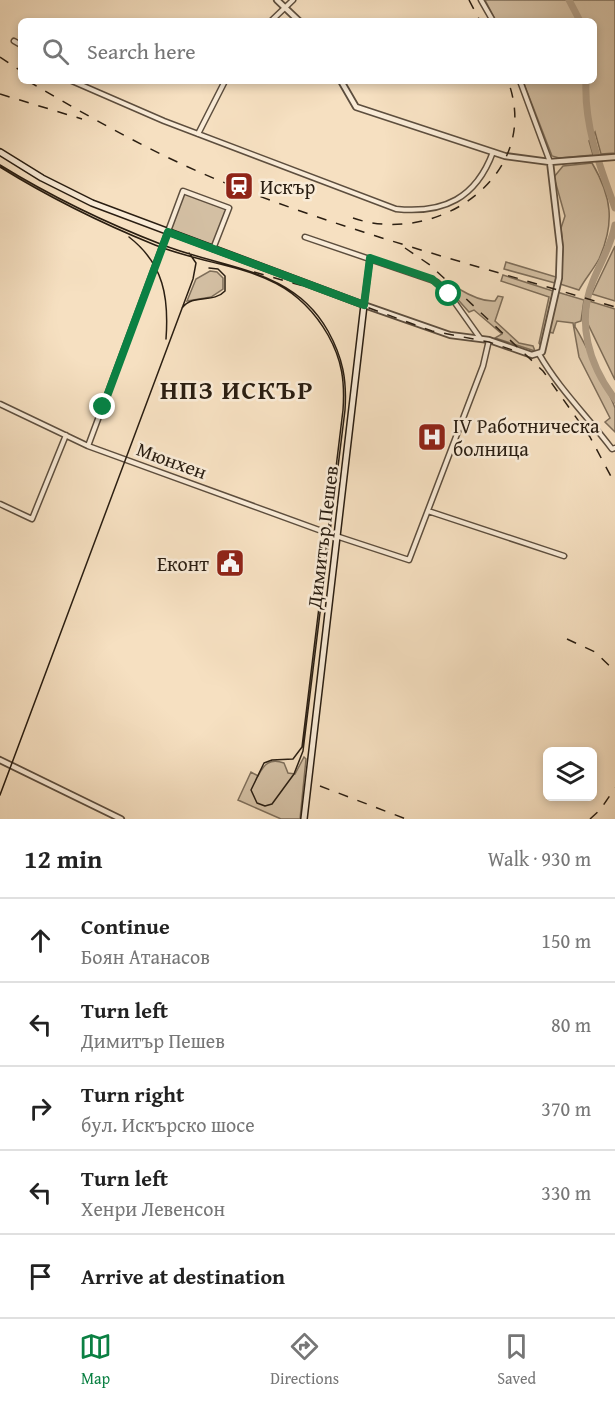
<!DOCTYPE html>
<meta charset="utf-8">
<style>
body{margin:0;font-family:"Gentium Book Plus",serif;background:#f6f6f6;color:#222}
.controls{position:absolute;right:18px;bottom:18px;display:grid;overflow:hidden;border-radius:9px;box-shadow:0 3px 9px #0003}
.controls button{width:54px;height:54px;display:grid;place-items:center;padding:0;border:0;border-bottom:2px solid #e0e0e0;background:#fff;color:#222;font:30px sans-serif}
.stop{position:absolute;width:18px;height:18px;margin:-14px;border:4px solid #0b8043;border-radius:50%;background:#fff}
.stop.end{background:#0b8043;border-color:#fff;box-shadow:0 2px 6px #0008}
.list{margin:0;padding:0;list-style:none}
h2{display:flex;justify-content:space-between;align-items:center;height:78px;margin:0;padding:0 24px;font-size:26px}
h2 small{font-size:20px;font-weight:400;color:#767676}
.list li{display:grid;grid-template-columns:39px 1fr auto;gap:18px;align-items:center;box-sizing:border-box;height:84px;padding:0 24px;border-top:2px solid #e0e0e0}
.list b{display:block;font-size:22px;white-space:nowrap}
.list p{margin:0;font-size:20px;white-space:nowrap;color:#767676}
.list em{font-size:20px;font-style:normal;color:#767676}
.icon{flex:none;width:33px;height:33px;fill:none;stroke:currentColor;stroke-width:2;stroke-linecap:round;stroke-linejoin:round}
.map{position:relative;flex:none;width:615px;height:819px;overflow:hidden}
.search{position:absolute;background:#fff;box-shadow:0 3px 9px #0003;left:18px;right:18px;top:18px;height:66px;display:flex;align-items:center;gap:15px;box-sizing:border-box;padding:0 21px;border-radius:9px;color:#767676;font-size:22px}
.sheet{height:498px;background:#fff}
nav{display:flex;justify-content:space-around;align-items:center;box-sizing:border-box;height:84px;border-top:2px solid #e0e0e0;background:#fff;font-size:16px;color:#767676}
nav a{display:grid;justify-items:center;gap:3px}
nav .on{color:#0b8043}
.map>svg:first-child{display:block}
.green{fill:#d3bfa3;stroke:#7e6e5a;stroke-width:1.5}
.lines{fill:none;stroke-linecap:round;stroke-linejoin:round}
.stream{stroke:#7b6b58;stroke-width:1.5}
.river{stroke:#b19e86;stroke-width:7}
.minor-casing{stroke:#5d4e3e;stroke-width:7}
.tertiary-casing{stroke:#5d4e3e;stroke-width:8}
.secondary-casing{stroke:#2a1e12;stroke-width:8}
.minor{stroke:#f9ebd7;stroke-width:4}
.tertiary{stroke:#f9ebd7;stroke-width:4.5}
.secondary{stroke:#f9ebd7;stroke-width:5}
.tram{stroke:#2a1e12;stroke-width:1.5}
.rail{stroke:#2a1e12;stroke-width:1.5;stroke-dasharray:10 10;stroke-linecap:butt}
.route{stroke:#0b8043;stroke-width:8}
.labels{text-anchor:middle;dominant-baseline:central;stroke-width:5;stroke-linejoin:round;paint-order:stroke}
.poi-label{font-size:20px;fill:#2a1e12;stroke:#f9ebd7;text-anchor:start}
.street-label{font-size:20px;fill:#2a1e12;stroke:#f9ebd7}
.district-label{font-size:26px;font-weight:bold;letter-spacing:1.5px;fill:#2a1e12;stroke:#f9ebd7}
</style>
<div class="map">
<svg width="615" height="819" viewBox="0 0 615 819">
<rect width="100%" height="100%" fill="#f6e0c1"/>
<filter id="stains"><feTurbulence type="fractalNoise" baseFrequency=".00333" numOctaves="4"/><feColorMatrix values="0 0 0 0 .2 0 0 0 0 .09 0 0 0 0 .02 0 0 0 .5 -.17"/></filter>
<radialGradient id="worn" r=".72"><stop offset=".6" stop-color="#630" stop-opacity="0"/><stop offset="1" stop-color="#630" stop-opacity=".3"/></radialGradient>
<path class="green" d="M485,0h130v153l-14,1 -6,-22 -6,9 4,14 -34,3 -7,-2 -29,-75h71v-60h-98z
M592,163c20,34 23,60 7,96 -6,11 -14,20 -20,31l-19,-6 3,-36 -2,-20 4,-12 -11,-39 9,-11z
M183,191l46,17 -14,38 -46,-17z
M615,246v55l-23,-7z
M506,262l50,15 -1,6 -51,-14z
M210,271l7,1 6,6v11l-12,8 -24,4 9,-22z
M503,275l50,16 -12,55 -2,-3 10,-46 -48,-16z
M459,289c10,6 24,13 36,12l3,-5 5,1 -8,24 24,22 14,3 2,5 -40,-13 7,-4 -28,-24 -5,2 -16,-18z
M557,292l27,8 -3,21 -6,2v4c5,6 38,74 40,81 0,7 0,17 0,24l-10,-10 5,-4 -31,-61 -6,-34 -16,-2 -4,12 -4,-1z
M589,301l26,8v71l-28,-58z
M304,757l2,2 -6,60h-19l-43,-19 13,-28 7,4c6,-12 12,-18 26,-13l4,10 7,1z"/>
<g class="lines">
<path class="stream" d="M613,396l2,7"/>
<path class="river" d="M569,0l11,21
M586,81c-2,45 14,86 29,127
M615,225c-4,21 -14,36 -22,56 -17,41 -4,84 22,118"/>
<g class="minor-casing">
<path id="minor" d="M481,0l12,21
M271,21l22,-21
M14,41l7,4
M72,81l92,40 232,88c48,5 80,-11 97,-57
M520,81l30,81
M198,134l27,-53
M305,237l132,45 9,8 34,48
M364,305l6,-47
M539,354c20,35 49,63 73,95l3,-1
M0,404l88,42 242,88 79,26 74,-194 6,-26
M88,446l95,-255 46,17 -16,41
M0,504l32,15 34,-84
M428,511l136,45"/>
</g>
<g class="tertiary-casing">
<path id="tertiary" d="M277,0l22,21
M341,81l15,26 149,49 45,6 65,-5
M364,305l86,30 39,5 43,15 10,-3 17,-74 1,-31 -10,-85
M0,760l121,59"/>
</g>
<g class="secondary-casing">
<path id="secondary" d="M0,152l42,26 50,25 272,102 -60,514"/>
</g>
<use href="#minor" class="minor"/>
<use href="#tertiary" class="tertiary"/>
<use href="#secondary" class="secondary"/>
<path class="tram" d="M0,165c52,32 106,58 163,80 61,24 130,23 165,86 15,27 19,49 17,79l-42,341 -9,23 -22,30 -7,2 -8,-3 -6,-13 13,-27 8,-3 21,-1 9,-12 41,-337c2,-29 -1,-50 -15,-75 -41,-72 -105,-63 -173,-90 -54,-22 -105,-47 -155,-78
M129,237c35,27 40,61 37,102
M182,308c11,-15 31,-4 43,-17v-15l-7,-7 -9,-1
M0,795l193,-516 3,-16 -7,-10"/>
<path class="rail" d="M469,0l11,21
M0,57l21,14
M28,81c68,40 137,79 210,107 123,48 251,81 377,119
M0,94l82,25
M353,218c84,29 190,-43 155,-137
M405,248l25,17 113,106 47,66 25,47
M254,272l74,21 104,38 57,11 32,11
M567,639l28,13 20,19
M320,786l86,33
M590,819l10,-9 15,-22"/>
</g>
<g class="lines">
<path class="route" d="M103,407l65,-175 196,73 6,-47 62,21 17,15"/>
</g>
<defs>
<g id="station-square" transform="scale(1.5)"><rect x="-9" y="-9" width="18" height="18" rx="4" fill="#8f2418" stroke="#f9ebd7"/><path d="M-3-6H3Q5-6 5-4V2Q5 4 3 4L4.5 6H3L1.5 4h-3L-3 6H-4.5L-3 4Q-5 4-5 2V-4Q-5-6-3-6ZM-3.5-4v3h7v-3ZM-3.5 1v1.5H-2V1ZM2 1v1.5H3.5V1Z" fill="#fff"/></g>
<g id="hospital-square" transform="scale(1.5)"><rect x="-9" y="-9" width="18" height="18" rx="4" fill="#8f2418" stroke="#f9ebd7"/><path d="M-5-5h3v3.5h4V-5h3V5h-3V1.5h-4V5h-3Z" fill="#fff"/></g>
<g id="civic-square" transform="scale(1.5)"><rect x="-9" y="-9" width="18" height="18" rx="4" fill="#8f2418" stroke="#f9ebd7"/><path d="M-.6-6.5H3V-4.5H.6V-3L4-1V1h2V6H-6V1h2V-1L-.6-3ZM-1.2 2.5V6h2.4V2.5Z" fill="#fff"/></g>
</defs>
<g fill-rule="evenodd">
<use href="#station-square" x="239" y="186"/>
<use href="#hospital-square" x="432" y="437"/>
<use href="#civic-square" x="230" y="563"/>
</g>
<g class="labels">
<g class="poi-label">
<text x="260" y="186">Искър</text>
<text x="453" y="425">IV Работническа<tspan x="453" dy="23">болница</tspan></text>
<text x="209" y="563" text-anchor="end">Еконт</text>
</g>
<g class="street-label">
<text transform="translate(172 460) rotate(20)">Мюнхен</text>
<text transform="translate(322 537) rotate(-83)">Димитър Пешев</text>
</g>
<g class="district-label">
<text x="237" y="389">НПЗ ИСКЪР</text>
</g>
</g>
<rect width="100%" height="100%" filter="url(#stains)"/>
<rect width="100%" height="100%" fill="url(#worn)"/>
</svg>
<div class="controls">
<button><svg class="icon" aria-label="layers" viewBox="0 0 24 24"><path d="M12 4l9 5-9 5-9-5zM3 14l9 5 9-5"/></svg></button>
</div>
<div class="stop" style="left:449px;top:294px"></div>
<div class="stop end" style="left:103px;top:407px"></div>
<div class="search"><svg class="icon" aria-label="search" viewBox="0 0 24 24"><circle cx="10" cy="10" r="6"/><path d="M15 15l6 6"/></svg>Search here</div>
</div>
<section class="sheet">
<h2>12 min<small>Walk · 930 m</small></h2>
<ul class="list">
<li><svg class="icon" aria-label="ahead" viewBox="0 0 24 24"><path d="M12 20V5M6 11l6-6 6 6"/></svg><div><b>Continue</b><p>Боян Атанасов</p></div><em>150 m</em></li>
<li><svg class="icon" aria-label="left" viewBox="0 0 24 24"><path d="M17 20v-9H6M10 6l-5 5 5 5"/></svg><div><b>Turn left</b><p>Димитър Пешев</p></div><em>80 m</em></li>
<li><svg class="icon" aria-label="right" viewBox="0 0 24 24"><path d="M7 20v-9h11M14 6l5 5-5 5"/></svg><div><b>Turn right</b><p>бул. Искърско шосе</p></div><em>370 m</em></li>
<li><svg class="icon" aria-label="left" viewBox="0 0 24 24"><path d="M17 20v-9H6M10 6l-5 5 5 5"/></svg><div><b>Turn left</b><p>Хенри Левенсон</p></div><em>330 m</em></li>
<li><svg class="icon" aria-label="arrive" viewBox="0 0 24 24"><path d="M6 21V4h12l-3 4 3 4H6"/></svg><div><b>Arrive at destination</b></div></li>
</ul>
</section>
<nav>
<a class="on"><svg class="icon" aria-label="map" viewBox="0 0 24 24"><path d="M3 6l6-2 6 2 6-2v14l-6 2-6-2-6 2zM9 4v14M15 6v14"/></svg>Map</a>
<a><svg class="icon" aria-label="directions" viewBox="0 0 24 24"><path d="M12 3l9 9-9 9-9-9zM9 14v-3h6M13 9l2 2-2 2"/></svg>Directions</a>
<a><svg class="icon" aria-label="saved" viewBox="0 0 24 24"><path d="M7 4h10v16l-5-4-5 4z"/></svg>Saved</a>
</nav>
